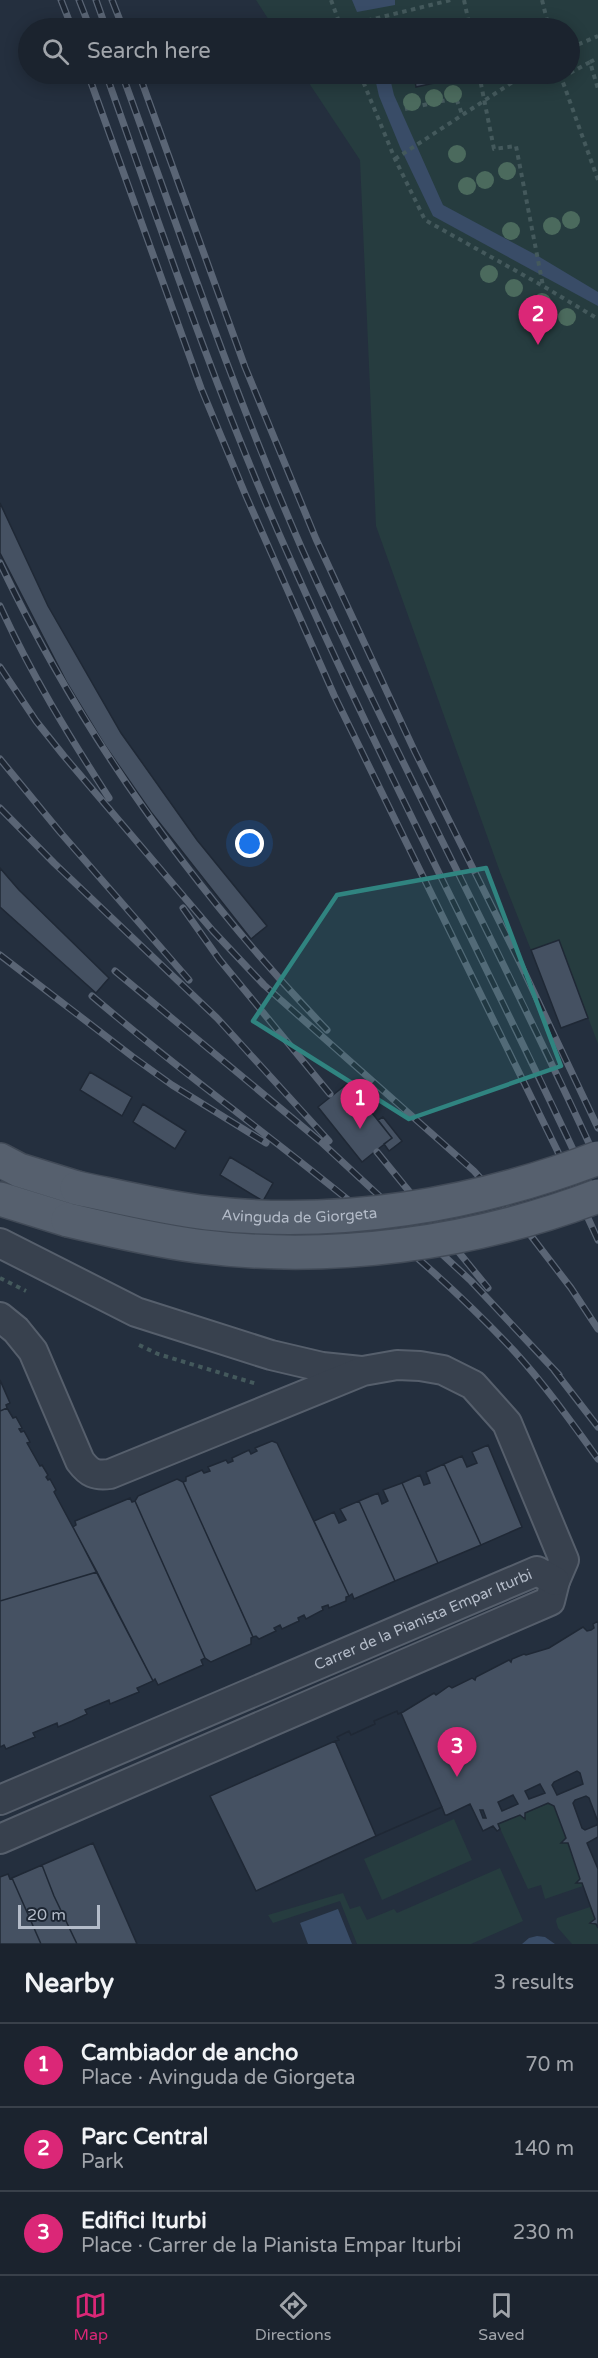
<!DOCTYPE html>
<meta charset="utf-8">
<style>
body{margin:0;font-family:"Varela Round",sans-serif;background:#282f3a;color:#f1f3f6}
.scale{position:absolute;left:18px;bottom:15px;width:82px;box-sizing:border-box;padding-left:6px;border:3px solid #b4bcc9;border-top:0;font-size:16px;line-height:21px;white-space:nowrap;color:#b4bcc9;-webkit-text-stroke:4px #1d2633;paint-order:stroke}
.you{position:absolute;left:250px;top:844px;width:21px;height:21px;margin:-15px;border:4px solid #fff;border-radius:50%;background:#1a73e8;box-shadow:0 0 0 9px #1a73e833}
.badge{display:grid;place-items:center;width:39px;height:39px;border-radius:50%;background:#db2777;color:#fff;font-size:20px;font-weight:700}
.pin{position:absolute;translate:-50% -50px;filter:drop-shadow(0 2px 3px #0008)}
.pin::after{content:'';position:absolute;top:32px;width:21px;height:18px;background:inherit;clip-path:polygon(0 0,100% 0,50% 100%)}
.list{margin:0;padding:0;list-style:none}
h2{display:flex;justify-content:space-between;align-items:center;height:78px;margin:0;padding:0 24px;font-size:26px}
h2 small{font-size:20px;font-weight:400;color:#a0a4aa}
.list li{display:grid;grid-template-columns:39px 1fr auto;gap:18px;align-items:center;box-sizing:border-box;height:84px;padding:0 24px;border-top:2px solid #39404a}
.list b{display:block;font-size:22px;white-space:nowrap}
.list p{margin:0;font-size:20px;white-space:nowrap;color:#a0a4aa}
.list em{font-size:20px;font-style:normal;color:#a0a4aa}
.icon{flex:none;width:33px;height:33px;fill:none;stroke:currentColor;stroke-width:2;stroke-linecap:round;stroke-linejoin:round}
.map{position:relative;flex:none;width:598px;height:1944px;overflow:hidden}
.search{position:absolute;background:#1b232e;box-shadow:0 3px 15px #0003;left:18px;right:18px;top:18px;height:66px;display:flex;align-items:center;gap:15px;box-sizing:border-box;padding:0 21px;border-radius:33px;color:#a0a4aa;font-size:22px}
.sheet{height:330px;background:#1b232e}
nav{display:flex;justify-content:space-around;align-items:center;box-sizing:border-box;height:84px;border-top:2px solid #39404a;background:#1b232e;font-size:16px;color:#a0a4aa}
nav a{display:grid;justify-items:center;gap:3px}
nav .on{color:#db2777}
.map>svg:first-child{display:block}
.green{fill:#263c3f}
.water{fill:#394c67}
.building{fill:#455162;stroke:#1f2835;stroke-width:1.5;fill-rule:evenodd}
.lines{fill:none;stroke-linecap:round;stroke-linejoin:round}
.minor-casing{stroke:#565f6c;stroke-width:32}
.major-casing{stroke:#414a57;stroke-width:36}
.path{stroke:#44595c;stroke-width:4;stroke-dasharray:4.5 4.5;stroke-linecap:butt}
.minor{stroke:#38414e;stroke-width:28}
.major{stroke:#56606e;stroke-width:33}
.rail-casing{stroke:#5a6575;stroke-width:7}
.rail{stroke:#1d2633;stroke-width:4.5;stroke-dasharray:14;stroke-linecap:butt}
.major-bridge-casing{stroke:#414a57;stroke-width:36;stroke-linecap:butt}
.major-bridge{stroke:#56606e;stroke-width:33}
.tree{fill:#4b6a5d}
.marked{fill:#308480;fill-opacity:0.2;stroke:#308480;stroke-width:4.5;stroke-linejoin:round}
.labels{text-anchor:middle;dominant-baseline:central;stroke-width:5;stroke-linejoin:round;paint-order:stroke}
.street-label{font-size:15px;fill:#b4bcc9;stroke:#1d2633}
</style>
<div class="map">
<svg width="598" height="1944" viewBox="0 0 598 1944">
<rect width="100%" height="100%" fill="#242f3e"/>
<path class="green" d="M256,0h342v1044l-39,-104 -28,10 -31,-78 -124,-346 -16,-366 -57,-86h267v-46h-296z
M548,1804l6,2 29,80 -38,13 -4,-14 -13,4 -30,-65z
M454,1819l18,41 -90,40 -18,-41z
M500,1868l23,53 -52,23h-114l-17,-43 -67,22 -5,-8 75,-22 7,16 10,-3 7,14 27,-11 3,4z
M590,1907l8,21v16h-26l-14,-16 -2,-7 1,-3z"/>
<path class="water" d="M352,0h43v5l-38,7z
M374,74h15l5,21 49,110 95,51 60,36v14l-165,-90 -33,-69 -21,-51z
M338,1909l14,35h-44l-8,-21z
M537,1936l8,1 10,7h-33l7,-6z"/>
<path class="building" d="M445,20l2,8h-75l37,-7 1,7z
M414,74h42l1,4 -41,9z
M0,503l48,103 73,127 76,107 70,86 -16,13 -100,-127 -47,-68 -37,-61 -67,-130z
M0,868l19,22 90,88 -13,15 -96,-86z
M559,940l29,78 -27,10 -30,-78z
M90,1072l42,25 -10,19 -42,-26z
M348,1083l44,55 -30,24 -44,-55z
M143,1104l43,27 -11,18 -42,-27z
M383,1117l19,24 -13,10 -5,-7 8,-6 -14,-18z
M230,1157l43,26 -10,18 -43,-26z
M0,1380l10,23 -4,2 1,3 -7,3z
M7,1408l6,10 3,-1 6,11 -3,1 2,3 3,-1 6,11 -3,1 13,23 2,-1 6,10 -2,2 2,3 2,-1 6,11 -2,2 43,80 -97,29v-190z
M272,1441l5,2 72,153 -3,1v4l-17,7 -1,-3 -6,2 1,3 -17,9 -2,-4 -6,3 1,3 -17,8 -2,-4 -6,3 2,3 -17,8 -3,-3 -3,1 -70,-155 3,-1v-4l16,-7 2,3 6,-2 -2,-4 18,-7 2,3 5,-2 -1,-3 17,-8 2,4 6,-3 -2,-3z
M488,1445l34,82 -41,18 -37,-81 18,-8 5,11 10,-4 -5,-11z
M444,1464l37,81 -43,18 -36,-80 18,-8 4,10 6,-2 -4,-11z
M177,1479l6,3 70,155 -2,1v6l-40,18 -6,-4 -70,-157 3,-5z
M402,1483l36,80 -43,18 -36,-80 19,-8 4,11 6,-3 -5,-11z
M130,1498l2,4 3,-1 70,157 -4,2 2,5 -45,20 -3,-6 -2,2 -80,-154 3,-2 -1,-4z
M359,1501l36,80 -41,18 -2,-5 -3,2 -35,-75 20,-9 5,11 7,-3 -6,-11z
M97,1572l56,109 -16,7 2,4 -29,12 -1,-4 -24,10 2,4 -15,7 -14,6 -1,-4 -24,10 2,4 -29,12 -2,-4 -4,2v-146z
M598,1621v216l-11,6 11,26v59l-2,-4 -6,-1 5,-4 -13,-36h-6l4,-4 -12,-36h-7l5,-5 -12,-32 -6,-3 -23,10v6l-5,-4 -22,9 2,5 -3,2 -4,-5 -10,5 -13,-27 -23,11h-2l-3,-8 -66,29 -41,-95 4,-1 -2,-3 12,-6 2,4 24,-11 -1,-3 23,-10 1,3 5,-2 31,-19 2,2 13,-9 3,2 20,-10 3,2 1,-3 33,-17 2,2 1,-3 12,-5 2,1 23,-7 34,-21 4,4 4,-1 3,-2 -1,-4zM577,1771l3,2 3,11 -26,11 -5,-10 2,-3zM540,1784l5,9 -16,6 -4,-8zM513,1795l5,9 -16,7 -4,-9zM586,1796l3,2 9,24 -1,3 -12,5 -3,-2 -9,-25 2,-3zM480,1810h3l3,8h-3z
M397,1711l1,3 3,-1 41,94 -66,29 -41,-95 4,-1 -2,-3 12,-6 2,4 24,-11 -1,-3z
M335,1741l41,95 -120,55 -46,-95z
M93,1843l13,30 31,71h-60l-23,-48 -12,-31z
M42,1865l12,31 23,48h-36l-29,-66z
M8,1874l2,5 2,-1 29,66h-41v-67z"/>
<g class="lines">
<g class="minor-casing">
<g id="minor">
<path d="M0,1243l136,69 135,43 51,12 39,4"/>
<path d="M0,1317l16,13 17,21 47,110c9,12 15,15 30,13l253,-103 34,-6 23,1 23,4 30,15 34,38 57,137 -9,21 -5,20 -550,238"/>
<path id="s1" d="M0,1800l537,-229 18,10"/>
</g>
</g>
<g class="major-casing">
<path id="major" d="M0,1160l19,10 58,18
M0,1199l68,21"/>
</g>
<path class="path" d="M331,0l10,27
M464,0l6,28
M542,0l7,28
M341,27l110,-27
M570,48l28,-12
M590,62l8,-4
M570,73l20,-11 8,27
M360,74l35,85 30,61 118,66 55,33
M479,74l15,75 22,-3 27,140
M560,74l38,106
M405,109l51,-11 6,16
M395,159l130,-85
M0,1278l26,13
M139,1345l19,9 99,30"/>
<use href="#minor" class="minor"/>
<use href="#major" class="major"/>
<g class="rail-casing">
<path id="rail" d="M61,0l11,28
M79,0l11,28
M96,0l10,28
M112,0l11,28
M88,74l113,314 45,108 88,199 223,455 41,90
M106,74c57,161 112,324 182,480 97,219 210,431 310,649
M122,74c58,159 112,320 180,475 93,207 202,407 296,614
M139,74l106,293 71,172 99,213 106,213 77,163
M0,563c82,173 195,329 327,467
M0,606c31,68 69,130 109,192
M0,667l36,54 28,35 149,175 51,54 210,186 51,57 46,60 27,41
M0,759l60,73 129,148
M0,808l54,55 163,155 112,123
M183,908l36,51 111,135
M0,955l133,102 39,28 94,58
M115,971l206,171 150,139 88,94
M92,996c140,120 296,220 423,356 30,33 57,71 83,107
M377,1152l111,136
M554,1370l44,57"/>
</g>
<use href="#rail" class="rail"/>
<g class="major-bridge-casing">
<g id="major-bridge">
<path id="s2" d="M77,1188c43,9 87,20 131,25 131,15 267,-8 390,-55"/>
<path d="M68,1220c42,10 85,20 129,26 134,17 275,-2 401,-50"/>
</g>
</g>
<use href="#major-bridge" class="major-bridge"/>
</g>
<g class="tree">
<circle cx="453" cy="94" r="9"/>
<circle cx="434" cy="98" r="9"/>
<circle cx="412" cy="102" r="9"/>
<circle cx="457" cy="154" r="9"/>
<circle cx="507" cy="171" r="9"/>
<circle cx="485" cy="180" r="9"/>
<circle cx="467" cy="186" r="9"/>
<circle cx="571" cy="220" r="9"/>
<circle cx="552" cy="226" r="9"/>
<circle cx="511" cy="231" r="9"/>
<circle cx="489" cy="274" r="9"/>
<circle cx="514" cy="288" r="9"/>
<circle cx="542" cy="302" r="9"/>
<circle cx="567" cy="317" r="9"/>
</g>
<path class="marked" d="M486,868l75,198 -152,53 -156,-98 84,-126z"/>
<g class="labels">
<g class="street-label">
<text stroke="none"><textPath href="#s2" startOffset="225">Avinguda de Giorgeta</textPath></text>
<text stroke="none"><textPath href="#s1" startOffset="460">Carrer de la Pianista Empar Iturbi</textPath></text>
</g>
</g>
</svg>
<div class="scale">20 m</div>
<div class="you"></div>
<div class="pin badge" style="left:360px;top:1129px">1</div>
<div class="pin badge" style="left:538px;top:345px">2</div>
<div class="pin badge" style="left:457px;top:1777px">3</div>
<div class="search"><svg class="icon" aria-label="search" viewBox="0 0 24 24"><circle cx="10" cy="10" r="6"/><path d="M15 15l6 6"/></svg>Search here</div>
</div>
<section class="sheet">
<h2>Nearby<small>3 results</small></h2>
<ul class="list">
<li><span class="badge">1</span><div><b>Cambiador de ancho</b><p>Place · Avinguda de Giorgeta</p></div><em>70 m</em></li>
<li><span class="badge">2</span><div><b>Parc Central</b><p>Park</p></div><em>140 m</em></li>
<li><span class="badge">3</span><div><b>Edifici Iturbi</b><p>Place · Carrer de la Pianista Empar Iturbi</p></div><em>230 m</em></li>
</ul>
</section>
<nav>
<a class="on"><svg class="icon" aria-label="map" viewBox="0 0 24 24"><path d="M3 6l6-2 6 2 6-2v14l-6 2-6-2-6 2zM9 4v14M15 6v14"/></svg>Map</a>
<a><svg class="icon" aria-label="directions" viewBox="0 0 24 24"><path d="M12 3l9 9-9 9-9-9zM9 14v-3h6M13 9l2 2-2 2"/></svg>Directions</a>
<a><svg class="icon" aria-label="saved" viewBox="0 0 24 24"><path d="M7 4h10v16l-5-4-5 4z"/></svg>Saved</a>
</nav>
